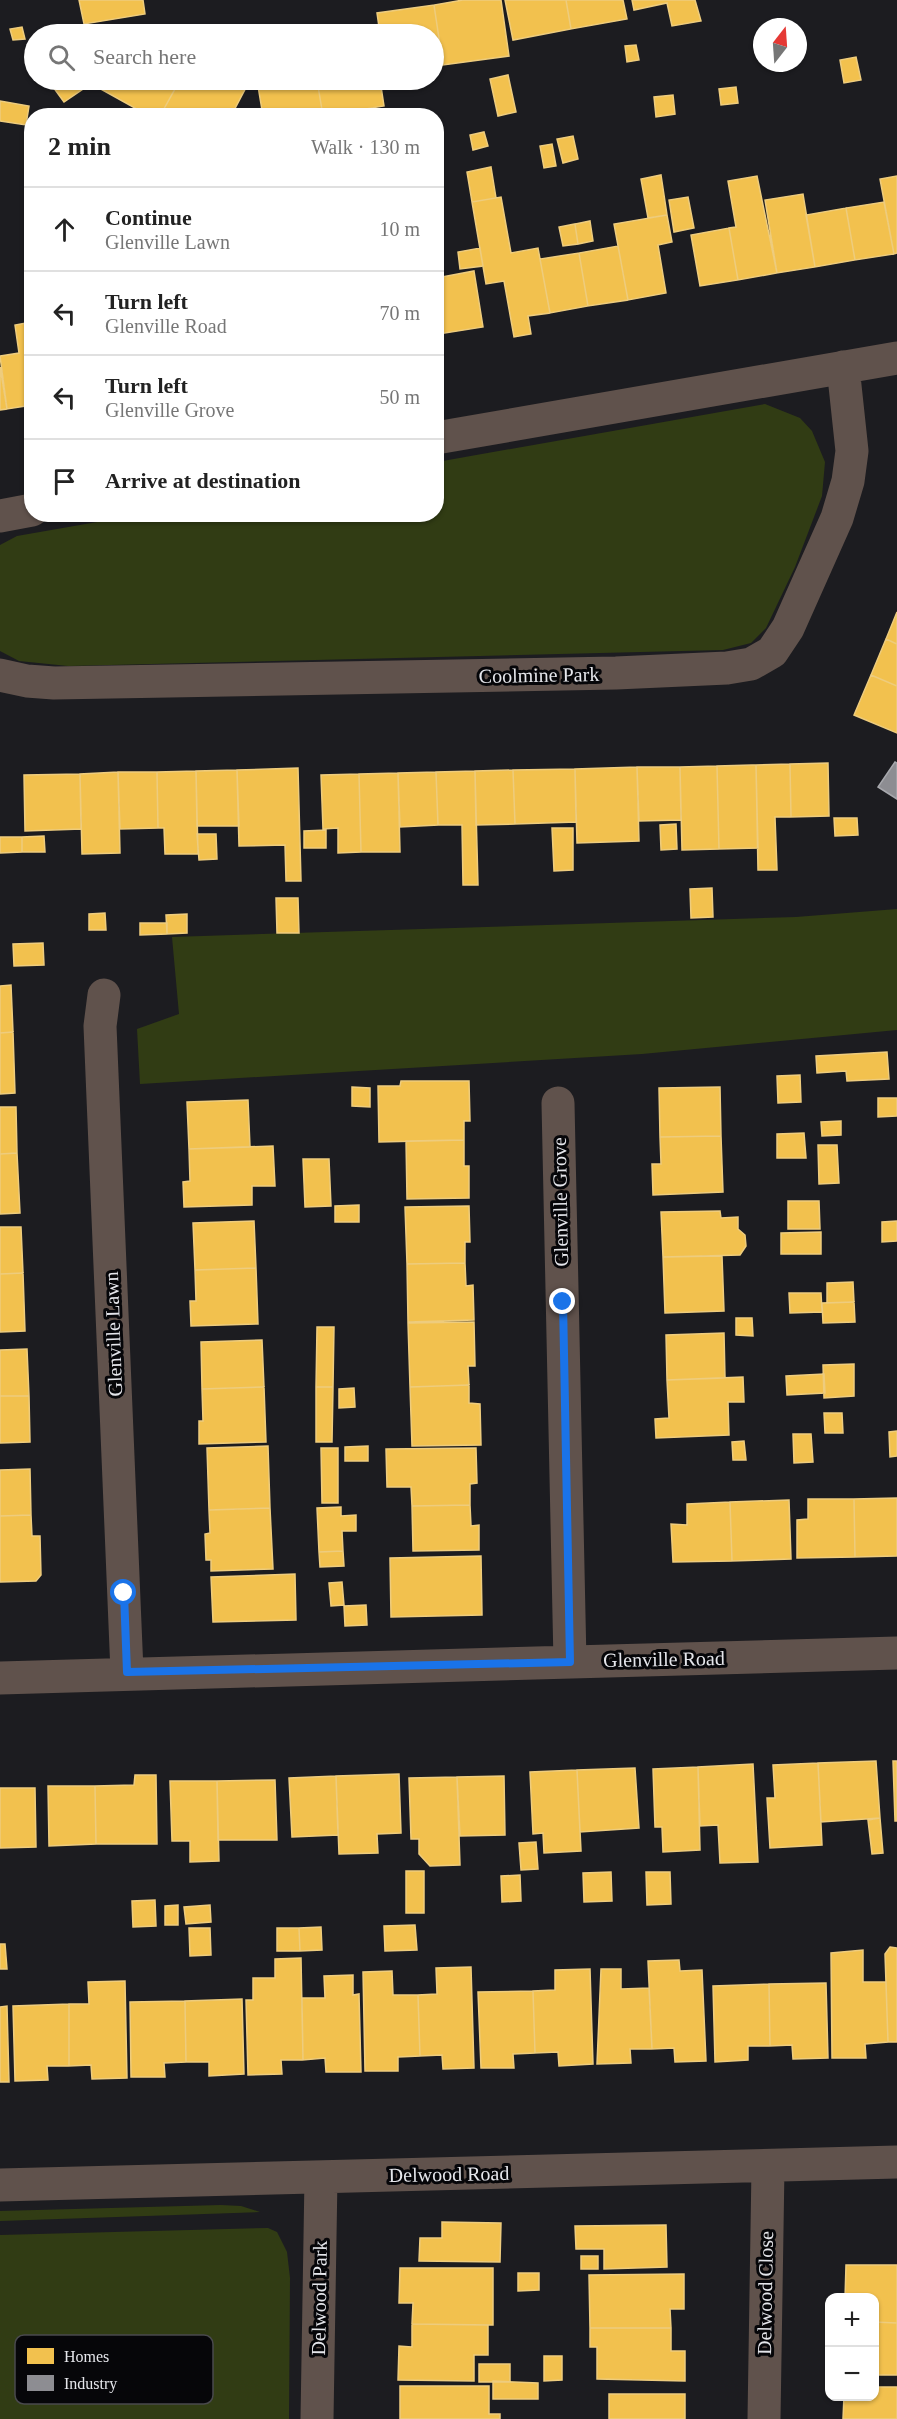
<!DOCTYPE html>
<meta charset="utf-8">
<style>
body{margin:0;font-family:Georgia,serif;background:#f2f2f2;color:#222}
.controls{position:absolute;right:18px;bottom:18px;display:grid;overflow:hidden;border-radius:12px;box-shadow:0 2px 4px #0004}
.controls button{width:54px;height:54px;display:grid;place-items:center;padding:0;border:0;border-bottom:2px solid #e0e0e0;background:#fff;color:#222;font:30px sans-serif}
.compass{position:absolute;left:753px;top:18px;width:54px;height:54px;border-radius:50%;background:#fff;box-shadow:0 2px 4px #0004;rotate:17deg}
.stop{position:absolute;width:18px;height:18px;margin:-14px;border:4px solid #1a73e8;border-radius:50%;background:#fff}
.stop.end{background:#1a73e8;border-color:#fff;box-shadow:0 2px 6px #0008}
.list{margin:0;padding:0;list-style:none}
h2{display:flex;justify-content:space-between;align-items:center;height:78px;margin:0;padding:0 24px;font-size:26px}
h2 small{font-size:20px;font-weight:400;color:#767676}
.list li{display:grid;grid-template-columns:39px 1fr auto;gap:18px;align-items:center;box-sizing:border-box;height:84px;padding:0 24px;border-top:2px solid #e0e0e0}
.list b{display:block;font-size:22px;white-space:nowrap}
.list p{margin:0;font-size:20px;white-space:nowrap;color:#767676}
.list em{font-size:20px;font-style:normal;color:#767676}
.icon{flex:none;width:33px;height:33px;fill:none;stroke:currentColor;stroke-width:2;stroke-linecap:round;stroke-linejoin:round}
.map{position:relative;flex:none;width:897px;height:2419px;overflow:hidden}
.search{position:absolute;background:#fff;box-shadow:0 2px 4px #0004;left:24px;top:24px;width:420px;height:66px;display:flex;align-items:center;gap:15px;box-sizing:border-box;padding:0 21px;border-radius:33px;color:#767676;font-size:22px}
.panel{position:absolute;background:#fff;box-shadow:0 2px 4px #0004;left:24px;top:108px;width:420px;height:414px;border-radius:24px}
.map>svg:first-child{display:block}
.green{fill:#313c14}
.homes{fill:#f2c14e;stroke:#eecc7d;stroke-width:1.5}
.industry{fill:#8d8d92;stroke:#a7a8ad;stroke-width:1.5}
.lines{fill:none;stroke-linecap:round;stroke-linejoin:round}
.minor{stroke:#60524c;stroke-width:33}
.route{stroke:#1a73e8;stroke-width:8}
.labels{text-anchor:middle;dominant-baseline:central;stroke-width:6;stroke-linejoin:round;paint-order:stroke}
.street-label{font-size:20px;fill:#e5e6eb;stroke:#060609}
.key{fill:#060609;stroke:#49494d;stroke-width:1.5}
.key-label{font-size:16px;fill:#e5e6eb}
</style>
<div class="map">
<svg width="897" height="2419" viewBox="0 0 897 2419">
<rect width="100%" height="100%" fill="#1c1c20"/>
<path class="green" d="M765,404l35,14 12,13 13,31 -3,34 -27,71 -29,61 -15,15 -28,7 -655,16 -49,-5 -19,-10v-106l17,-9 120,-21 299,-1 1,-52z
M897,909v121l-255,24 -502,30 -3,-55 42,-15 -7,-77 624,-20z
M221,2205l20,1 19,6 -260,9v-10z
M268,2228l9,4 10,20 3,26 -1,141h-289v-184z"/>
<path class="homes" d="M79,0h64l2,14 -61,10z
M463,0h38l8,56 -66,9 -9,-60z
M505,0h61l5,29 -58,11z
M566,0h57l4,19 -56,10z
M632,0h63l6,21 -29,5 -5,-23 -33,7z
M434,5l9,60 -9,2v-33h-54l-3,-21z
M141,26l16,8h-20z
M22,27l3,12 -12,1 -3,-11z
M636,45l3,15 -12,2 -2,-16z
M856,57l5,23 -17,3 -4,-23z
M508,75l8,37 -18,4 -8,-37z
M63,80h13l7,9 -19,13 -11,-15z
M101,80h79l-20,36h-29l4,-8 -38,-21z
M180,80h70l-19,36h-71z
M257,80h60l6,36h-60z
M317,80h63l4,26 -61,10z
M736,87l2,16 -17,2 -2,-16z
M673,95l2,19 -19,3 -2,-20z
M0,101l29,5 -3,19 -26,-4z
M484,132l4,14 -15,4 -3,-15z
M573,136l5,23 -15,4 -6,-24z
M552,144l4,22 -12,2 -4,-22z
M27,166l5,1v22l-7,-1z
M491,167l5,31 -24,4 -5,-30z
M661,175l6,40 -19,3 -7,-39z
M757,176l20,97 -39,7 -9,-52 7,-1 -8,-46z
M897,176v77l-3,1 -14,-75z
M803,194l12,73 -38,6 -12,-73z
M501,197l10,56 27,-5 12,65 -22,3 3,18 -17,3 -10,-56 -18,3 -14,-82z
M688,197l6,31 -20,4 -5,-32z
M884,202l10,52 -39,6 -9,-52z
M846,208l9,52 -40,7 -9,-52z
M667,215l5,27 -14,3 8,48 -38,7 -14,-76z
M590,221l3,20 -15,3 -3,-20z
M575,224l3,20 -15,2 -4,-19z
M729,228l9,52 -38,6 -9,-51z
M618,246l10,54 -40,6 -9,-53z
M480,248l3,18 -23,3 -2,-17z
M579,253l9,53 -38,7 -10,-54z
M474,271l9,56 -44,7 -3,-56z
M32,322v83l-25,4 -7,-53 19,-3 -4,-28z
M0,367l7,42 -7,1z
M897,612v32l-11,-5z
M886,639l11,5v42l-26,-11z
M871,675l26,11v47l-43,-18z
M828,763l1,53 -38,1 -1,-53z
M790,764l1,53h-16l2,53h-19l-2,-105z
M752,765h4l2,83 -39,1 -2,-83z
M717,766l2,83 -37,1 -2,-83z
M637,767h43l1,53 -42,1z
M637,767l2,74 -62,2 -2,-74z
M298,768l3,113h-15l-1,-36 -46,1 -2,-76z
M575,769l1,53 -61,2 -2,-54z
M237,770l2,56h-42l-1,-55z
M513,770l2,54 -39,1 -1,-54z
M196,771l2,83h-33l-1,-26h-6l-1,-56z
M475,771l3,114h-15l-1,-60h-24l-2,-53z
M118,772l2,81 -38,1 -2,-80z
M118,772h39l1,56 -38,1z
M436,772l2,53 -38,2 -2,-54z
M398,773l2,79h-39l-2,-78z
M80,774l1,55 -56,2 -1,-56z
M359,774l2,78 -23,1v-25l-15,1 -2,-54z
M834,818h23l1,17 -23,1z
M676,824l1,25 -16,1 -1,-25z
M552,828h21v42l-19,1z
M326,830v18h-22v-17z
M197,834h19l1,25 -18,1z
M44,836l1,16h-23v-15z
M0,837h22v15l-22,1z
M712,888l1,29 -22,1 -1,-29z
M276,898h22l1,35h-22z
M105,913l1,17h-17v-16z
M187,914v19l-20,1 -1,-19z
M140,923h27v11l-27,1z
M43,943l1,22 -30,1 -1,-22z
M11,985l2,47 -13,1v-47z
M13,1032l2,61 -15,1v-61z
M887,1052l2,27 -42,2 -1,-10 -29,2 -1,-17z
M800,1075l1,27 -23,1 -1,-27z
M401,1081h68l1,40h-6v19l-85,2 -1,-56h22z
M352,1087l18,1v19l-18,-1z
M720,1087l1,49 -61,1 -1,-49z
M878,1098h19v18l-19,1z
M248,1100l2,47 -61,2 -2,-47z
M0,1107h16l1,46 -17,1z
M841,1121v14l-19,1 -1,-14z
M804,1133l2,25h-29v-24z
M721,1136l2,56 -70,3 -1,-31h9l-1,-27z
M464,1140v26h5v32l-62,1 -1,-58z
M818,1145h19l2,38 -20,1z
M273,1146l2,40h-23v19l-68,2 -1,-25 7,-1 -1,-32z
M17,1153l3,60 -20,1v-60z
M303,1159h26l2,47 -26,1z
M788,1201h31l1,28h-32z
M359,1205v17h-24v-16z
M469,1206l1,36h-5v21l-58,1 -2,-57z
M720,1211l1,7 17,-1v12l7,6 1,11 -6,9 -77,2 -2,-45z
M254,1221l2,47 -61,2 -2,-47z
M897,1221v20l-15,1v-20z
M0,1227h21l2,46 -23,1z
M821,1232v22h-40v-21z
M722,1256l2,55 -59,2 -2,-56z
M465,1263l1,23 7,-1 1,35 -66,2 -1,-58z
M256,1268l2,56 -67,2 -1,-25h6l-1,-31z
M23,1273l2,58 -25,1v-58z
M853,1282l1,20 -27,1v-20z
M789,1293h32l1,19 -32,1z
M854,1302l1,20 -32,1 -1,-20z
M736,1318h16l1,18 -17,-1z
M474,1322l1,44h-7l1,19 -59,2 -2,-64z
M317,1327h17l-1,60h-17z
M724,1333l1,45 -58,2 -1,-45z
M262,1340l2,47 -62,2 -1,-47z
M27,1349l2,47h-29v-46z
M854,1364v32l-30,2 -1,-33z
M824,1374l1,19 -38,2 -1,-19z
M743,1377l1,25h-16l1,33 -73,3 -1,-19 14,-1 -2,-38z
M469,1385v18l11,1 1,41 -69,1 -2,-59z
M264,1387l2,55 -67,2v-23h4l-1,-32z
M316,1387h17l-1,55h-16z
M354,1388l1,19 -16,1v-19z
M0,1396h29l1,46 -30,1z
M824,1413h18l1,20h-18z
M897,1431v25l-7,1 -1,-25z
M793,1434h18l2,28 -19,1z
M744,1441l2,19h-13l-1,-18z
M268,1446l2,62 -61,2 -2,-62z
M368,1446v15h-23v-14z
M321,1448h17v55h-16z
M476,1448l1,35 -7,1v21l-58,1 -1,-19h-24l-1,-38z
M30,1469l1,46 -31,1v-46z
M897,1498v58l-42,1 -1,-58z
M808,1499h46l1,58 -58,1v-38l11,-1z
M789,1500l2,59 -59,2 -2,-59z
M730,1502l2,59 -59,1 -2,-38 16,1v-21z
M470,1505l1,21 8,-1v25l-66,1 -1,-45z
M341,1507v9l15,-1v16h-14l1,20 -24,1 -2,-44z
M270,1508l3,61 -62,2v-11h-5l-1,-26 5,-1 -1,-23z
M31,1515l1,21h8l1,39 -5,6 -36,1v-66z
M343,1551l1,15 -24,1 -1,-15z
M481,1556l1,59 -91,2 -1,-59z
M295,1574l1,46 -83,2 -2,-45z
M342,1582l2,23 -13,1 -2,-23z
M366,1605l1,20 -22,1 -1,-20z
M876,1761l4,57 -59,4 -3,-59z
M893,1761h4v60h-2z
M818,1763l4,82 -52,3 -3,-50h8l-2,-33z
M753,1764l5,98 -38,1 -2,-38 -18,1 -2,-59z
M698,1767l2,83 -37,2 -1,-25h-7l-2,-58z
M635,1768l4,60 -59,4 -3,-62z
M577,1770l4,81 -37,2 -1,-20 -10,1 -3,-62z
M399,1774l2,59 -24,1 1,19 -39,1 -3,-78z
M135,1775h21l1,69h-61l-1,-58 39,-1z
M336,1776l2,59 -46,2 -3,-59z
M504,1776l1,59 -45,1 -3,-59z
M457,1777l3,88 -30,1 -11,-12v-15h-8l-2,-61z
M275,1780l2,60h-59l-1,-59z
M170,1781h47l2,80 -29,1v-21h-18z
M48,1786h47l1,58 -47,2z
M0,1788h35l1,59 -36,1z
M880,1818l3,35 -11,1 -4,-34z
M536,1842l2,27 -17,1 -2,-27z
M406,1871h18v42h-18z
M611,1872l1,29 -28,1 -1,-29z
M646,1872h24l1,32 -24,1z
M520,1875l1,26 -19,1 -1,-26z
M155,1900l1,26 -23,1 -1,-26z
M178,1905v20h-13v-19z
M210,1905l1,17 -25,2 -2,-17z
M415,1925l2,25 -32,1 -1,-25z
M321,1927l1,23 -22,1 -1,-23z
M189,1928h21l1,27 -21,1z
M277,1928h22l1,23h-23z
M0,1944h5l2,25h-7z
M890,1947l7,1v94h-9l-3,-88z
M863,1950v32h23l2,60 -23,2 1,14h-34l-1,-105z
M301,1958l2,102h-22l1,14 -34,1 -2,-75h7v-22h22v-19z
M679,1960l1,11 22,-1 4,91 -31,1 -1,-14 -22,1 -4,-88z
M471,1967l3,101 -31,1 -1,-14 -22,1 -2,-61 19,-1 -1,-26z
M590,1969l3,95 -34,2 -1,-14 -23,1 -2,-62 22,-1v-20z
M601,1969h20v20l28,-1 3,61h-22l1,14 -34,1z
M392,1971l1,24h25l2,61 -22,1v14h-33l-2,-99z
M353,1975v20l6,-1 2,78h-35l-1,-14 -22,2 -1,-62h23l-1,-22z
M125,1981l2,97 -35,1 -1,-14 -22,1v-62h20l-1,-22z
M826,1983l2,75 -35,1 -1,-14 -22,1 -1,-62z
M769,1984l1,62h-22v14l-33,2 -2,-76z
M533,1991l2,62 -22,1 1,14h-33l-3,-76z
M242,1999l2,75 -35,2v-14h-23l-1,-61z
M185,2001l1,61 -22,1 1,14h-34l-1,-75z
M69,2004v62h-22l1,14 -33,1 -2,-75z
M7,2006l2,76h-9v-75z
M442,2222l59,1 -1,39 -81,-1 1,-23h22z
M666,2225l1,42 -63,2v-20h-28l-1,-23z
M581,2256h17v13h-17z
M846,2265h51v58l-23,-1v-24h-29z
M400,2268h93v57l-81,-1 1,-21h-14z
M518,2273h21v17l-21,1z
M684,2274v35h-14l1,19h-81l-1,-53z
M874,2322l23,1v52h-23z
M412,2324l76,1v30h-14v26l-76,-1 1,-34 13,1z
M590,2328h81v23h14v30l-88,-2v-32h-7z
M544,2356h18v24l-18,1z
M479,2364h31v18h-31z
M493,2381l45,2v16h-45z
M400,2386h89v28h11v5h-100z
M874,2387h23v32h-54l1,-23h30z
M609,2394h76v25h-76z"/>
<path class="industry" d="M895,762l2,1v36l-19,-12z"/>
<g class="lines">
<path class="minor" d="M436,438l461,-80
M0,516l32,-6
M0,675l27,6 27,2 562,-10 111,-5 24,-4 21,-12 16,-24 49,-110 11,-37 4,-30 -9,-84
M104,995l-4,31 27,646
M558,1103l12,559
M0,1678l897,-25
M0,2185l897,-23
M317,2419l4,-242
M764,2419l4,-252"/>
</g>
<g class="lines">
<path class="route" d="M124,1593l3,79 443,-10 -7,-360"/>
</g>
<g class="labels">
<g class="street-label">
<text transform="translate(539 675) rotate(-1)">Coolmine Park</text>
<text transform="translate(560 1202) rotate(-91)">Glenville Grove</text>
<text transform="translate(113 1334) rotate(-92)">Glenville Lawn</text>
<text transform="translate(664 1659) rotate(-1)">Glenville Road</text>
<text transform="translate(449 2174) rotate(-1)">Delwood Road</text>
<text transform="translate(765 2293) rotate(-89)">Delwood Close</text>
<text transform="translate(319 2298) rotate(-89)">Delwood Park</text>
</g>
</g>
<rect x="15" y="2335" width="198" height="69" rx="9" class="key"/>
<rect x="27" y="2348" width="27" height="16" fill="#f2c14e"/>
<rect x="27" y="2375" width="27" height="16" fill="#8d8d92"/>
<g class="key-label">
<text x="64" y="2362">Homes</text>
<text x="64" y="2389">Industry</text>
</g>
</svg>
<div class="controls">
<button>+</button>
<button>−</button>
</div>
<svg class="compass" viewBox="-18 -18 36 36"><path d="M0-13l5 13h-10z" fill="#e53935"/><path d="M0 13l5-13h-10z" fill="#767676"/></svg>
<div class="stop" style="left:124px;top:1593px"></div>
<div class="stop end" style="left:563px;top:1302px"></div>
<div class="search"><svg class="icon" aria-label="search" viewBox="0 0 24 24"><circle cx="10" cy="10" r="6"/><path d="M15 15l6 6"/></svg>Search here</div>
<section class="panel">
<h2>2 min<small>Walk · 130 m</small></h2>
<ul class="list">
<li><svg class="icon" aria-label="ahead" viewBox="0 0 24 24"><path d="M12 20V5M6 11l6-6 6 6"/></svg><div><b>Continue</b><p>Glenville Lawn</p></div><em>10 m</em></li>
<li><svg class="icon" aria-label="left" viewBox="0 0 24 24"><path d="M17 20v-9H6M10 6l-5 5 5 5"/></svg><div><b>Turn left</b><p>Glenville Road</p></div><em>70 m</em></li>
<li><svg class="icon" aria-label="left" viewBox="0 0 24 24"><path d="M17 20v-9H6M10 6l-5 5 5 5"/></svg><div><b>Turn left</b><p>Glenville Grove</p></div><em>50 m</em></li>
<li><svg class="icon" aria-label="arrive" viewBox="0 0 24 24"><path d="M6 21V4h12l-3 4 3 4H6"/></svg><div><b>Arrive at destination</b></div></li>
</ul>
</section>
</div>
